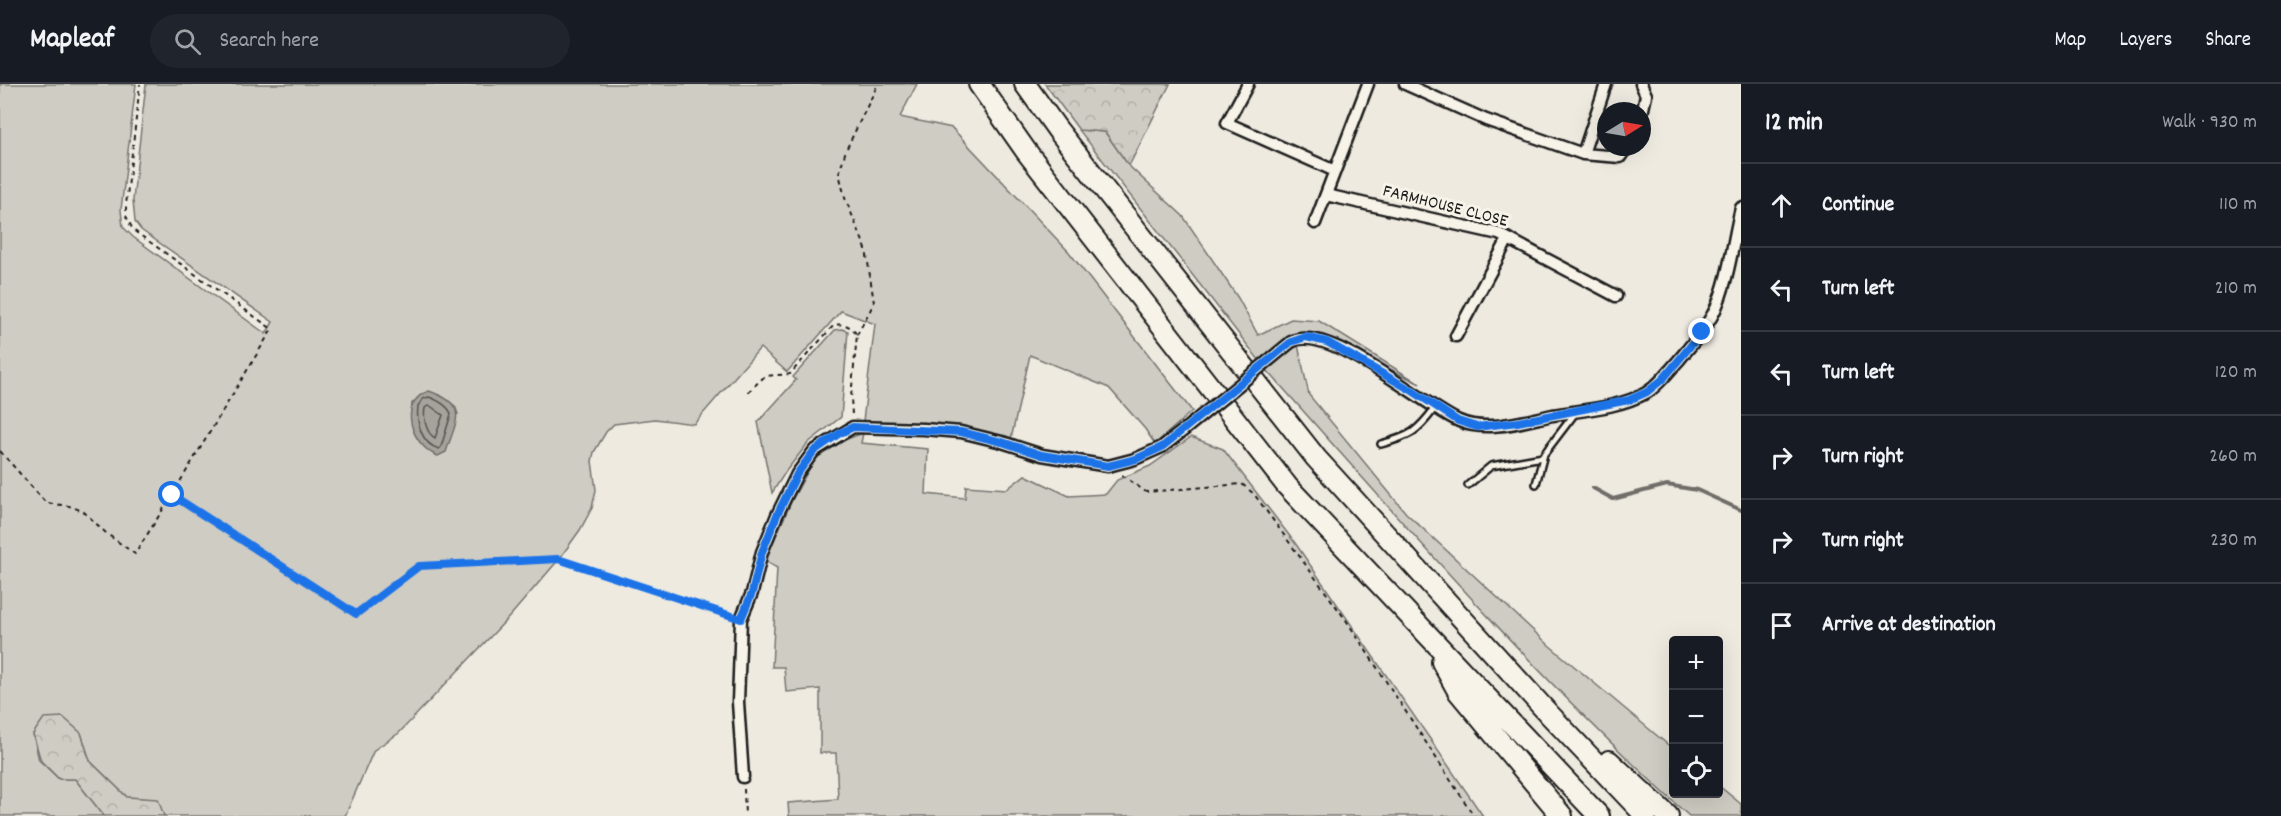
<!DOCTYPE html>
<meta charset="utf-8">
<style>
body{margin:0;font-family:Dekko,sans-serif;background:#20242c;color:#f1f3f6}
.controls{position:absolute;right:18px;bottom:18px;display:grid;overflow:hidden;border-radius:6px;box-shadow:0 6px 24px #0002}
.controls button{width:54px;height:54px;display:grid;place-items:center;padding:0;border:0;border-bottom:2px solid #363941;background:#171b24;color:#f1f3f6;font:30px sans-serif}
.compass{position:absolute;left:1597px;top:18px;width:54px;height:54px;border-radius:50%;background:#171b24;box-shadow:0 6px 24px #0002;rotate:79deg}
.stop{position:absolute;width:18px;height:18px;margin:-14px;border:4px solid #1a73e8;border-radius:50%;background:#fff}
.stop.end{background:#1a73e8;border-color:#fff;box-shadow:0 2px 6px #0008}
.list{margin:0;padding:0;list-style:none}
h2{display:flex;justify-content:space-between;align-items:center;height:78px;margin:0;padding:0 24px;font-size:26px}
h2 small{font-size:20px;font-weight:400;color:#9ea1a6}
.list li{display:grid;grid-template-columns:39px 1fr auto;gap:18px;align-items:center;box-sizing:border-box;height:84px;padding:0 24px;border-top:2px solid #363941}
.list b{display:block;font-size:22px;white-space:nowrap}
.list em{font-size:20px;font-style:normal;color:#9ea1a6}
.icon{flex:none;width:33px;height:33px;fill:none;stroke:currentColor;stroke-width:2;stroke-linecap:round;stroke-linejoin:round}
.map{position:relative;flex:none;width:1741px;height:732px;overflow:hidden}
header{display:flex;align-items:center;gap:36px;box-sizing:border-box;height:84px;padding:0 30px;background:#171b24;border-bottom:2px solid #363941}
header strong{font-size:28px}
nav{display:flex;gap:33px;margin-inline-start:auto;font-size:21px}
.search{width:420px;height:54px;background:#20242c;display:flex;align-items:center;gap:15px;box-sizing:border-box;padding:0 21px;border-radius:33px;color:#9ea1a6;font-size:22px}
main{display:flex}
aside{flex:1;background:#171b24}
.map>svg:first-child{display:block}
.green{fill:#cfccc3;stroke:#767470;stroke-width:1.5;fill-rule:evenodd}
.forest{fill:url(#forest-crowns);stroke:#767470;stroke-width:1.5}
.water{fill:#a6a39d;stroke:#6f6d69;stroke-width:1.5}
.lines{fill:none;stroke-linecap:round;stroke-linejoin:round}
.shore{stroke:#535250;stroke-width:1.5}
.stream{stroke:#6f6d69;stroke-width:4}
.service-casing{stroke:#1c1c1c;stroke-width:10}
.minor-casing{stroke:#1c1c1c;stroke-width:15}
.motorway-casing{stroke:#1c1c1c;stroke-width:24}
.path{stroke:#1c1c1c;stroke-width:2;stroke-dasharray:4.5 4.5;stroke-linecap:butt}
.service{stroke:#f7f3e8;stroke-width:5}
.minor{stroke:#f7f3e8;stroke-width:10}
.motorway{stroke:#f7f3e8;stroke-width:20}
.minor-bridge-casing{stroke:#1c1c1c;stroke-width:15;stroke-linecap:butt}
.minor-bridge{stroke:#f7f3e8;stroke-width:10}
.route{stroke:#1a73e8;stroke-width:8}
.labels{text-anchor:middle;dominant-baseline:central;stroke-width:6;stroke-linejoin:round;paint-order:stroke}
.street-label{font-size:18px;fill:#1c1c1c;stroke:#f7f3e8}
</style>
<header>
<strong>Mapleaf</strong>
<div class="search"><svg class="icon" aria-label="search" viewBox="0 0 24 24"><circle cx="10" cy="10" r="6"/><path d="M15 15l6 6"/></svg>Search here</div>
<nav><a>Map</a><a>Layers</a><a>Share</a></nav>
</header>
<main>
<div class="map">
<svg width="1741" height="732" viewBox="0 0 1741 732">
<defs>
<pattern id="forest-crowns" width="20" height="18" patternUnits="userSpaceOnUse" patternTransform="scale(1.5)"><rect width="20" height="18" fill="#cfccc3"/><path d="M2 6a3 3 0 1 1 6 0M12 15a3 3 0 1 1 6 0" fill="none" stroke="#b1afa7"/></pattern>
</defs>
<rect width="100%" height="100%" fill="#eeeae0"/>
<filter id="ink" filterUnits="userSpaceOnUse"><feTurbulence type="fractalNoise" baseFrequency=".0167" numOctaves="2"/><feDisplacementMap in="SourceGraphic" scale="12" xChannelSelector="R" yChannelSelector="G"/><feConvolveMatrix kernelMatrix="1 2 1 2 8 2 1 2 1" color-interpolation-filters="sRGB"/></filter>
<g filter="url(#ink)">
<path class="green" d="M0,0h136l-15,126 2,17 10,10 133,97 7,-12 -132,-92 -6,-8 -2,-22 13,-116h771l-17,33 52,11 117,124 123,159 -37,33 -10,-15 -36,-41 -79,-33 -19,84c-50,-11 -97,-16 -148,-18l12,-97 -34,-13 -54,61 -27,-24 -66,76 -39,-5 -41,5 -8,8 -12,20 -2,9 4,29 -4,18 -12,22 -20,28 -49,57 -112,118 -25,17 -29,66h-181l-7,-16 -30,-3 -37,-36 -9,-28 -48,1 6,26 20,19h16l29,37h-104zM440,311l15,11 3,8 -44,17 -3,-17 1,-11z
M1079,46l26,2 24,34 54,50 55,82 20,37 33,-16 28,2 101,63 -100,-50c-30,-4 -38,9 -61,26z
M842,245l6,2 -7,86 -33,26 -22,28 -14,22 -14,-71 38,-42 -3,-3 42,-47z
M1294,261h4l11,50 97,118 144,133 123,103 1,45h44l1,-8 22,18v12h-52c-152,-137 -287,-294 -423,-447z
M863,349l-2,10 67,6 -2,45 39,4 1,-12 41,3 18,-14 44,21 37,-2 11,-14 33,-14 41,-29 32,12 72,94 188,273h-694l-1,-13 50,-4 -2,-46h-16v-64l-34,3 -2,-25h-12l5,-99 -12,-7 27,-61 22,-40 28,-19z"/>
<path class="forest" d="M1045,0h125l-41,82 -24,-34 -26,-2z
M63,633l18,16 9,28 37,36 31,2 6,17h-60l-29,-37h-16l-18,-18 -8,-27 11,-16z"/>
<path class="water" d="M429,307c41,14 27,29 17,61l-8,4c-26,-9 -42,-54 -9,-65z"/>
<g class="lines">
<path class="shore" d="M429,313c8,3 19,8 22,17l-10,33 -2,2c-18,-5 -23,-27 -21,-43l5,-7z
M429,321l14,10 -8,23c-9,-5 -12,-20 -10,-30z"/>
<path class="stream" d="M1593,404l20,11 54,-14 30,5 44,20"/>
<g class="service-casing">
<path id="service" d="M1381,360c30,-8 36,-12 54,-36
M1536,400l8,-30 32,-42
M1468,401l23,-19 52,-9"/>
</g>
<g class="minor-casing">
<path id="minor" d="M1248,0l-21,39 108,48
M1405,0l81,36 97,34 37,3 7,-10
M1641,0l5,11 -4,19
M1583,70l23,-70
M1326,111l173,39 117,62
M1315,139l53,-139
M1456,252l52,-97
M1291,258c36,-21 133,64 168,79 28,12 65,0 94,-6 29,-5 66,-7 93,-22 12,-7 22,-21 32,-32 13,-16 28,-32 37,-51 14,-31 18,-69 26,-102
M743,693l-5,-75 3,-83 11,-26 10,-41 15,-37 20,-41 17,-23 39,-24 71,2 37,3 41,10 40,13 66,11 27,-7 27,-12 22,-17"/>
</g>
<g class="motorway-casing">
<path id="motorway" d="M979,0l47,67 261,335 312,330
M1025,0l32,45 259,329 232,255 98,103
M1442,578l16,29 104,125
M1609,677l59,55"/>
</g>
<path class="path" d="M857,251l17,-32 -8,-54 -21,-51 -6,-25 7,-23 32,-66
M748,308l17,-16 25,-2 44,-49c11,-2 17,1 23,10l-6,62 1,18
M0,367l46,52 23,3 14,5 24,23 28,20 37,-59 100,-166 -139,-99 -7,-14v-11l14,-121
M1122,391l24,17 96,-8 12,10 92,126 128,196
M172,411l184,119 63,-49 140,-6 171,56
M744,705l1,27"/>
<use href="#service" class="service"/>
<use href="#minor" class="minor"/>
<use href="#motorway" class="motorway"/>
<g class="minor-bridge-casing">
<path id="minor-bridge" d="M1184,346l107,-88"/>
</g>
<use href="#minor-bridge" class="minor-bridge"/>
</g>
</g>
<g class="lines" filter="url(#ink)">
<path class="route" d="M172,411l184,119 63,-48 139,-7 183,60 11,-26 10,-41 15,-37 20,-41 17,-23 26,-18 13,-6 108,5 41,10 40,13 66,11 28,-7 26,-12 129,-105 15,-5 21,5 84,48 47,31 19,6 41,-5 111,-22 18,-8 16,-13 39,-47"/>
</g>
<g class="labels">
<g class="street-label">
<text transform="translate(1445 123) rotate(14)">FARMHOUSE CLOSE</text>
</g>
</g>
</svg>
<div class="controls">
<button>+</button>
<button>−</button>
<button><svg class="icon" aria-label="locate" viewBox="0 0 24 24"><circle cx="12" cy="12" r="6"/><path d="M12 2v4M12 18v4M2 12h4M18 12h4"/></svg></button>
</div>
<svg class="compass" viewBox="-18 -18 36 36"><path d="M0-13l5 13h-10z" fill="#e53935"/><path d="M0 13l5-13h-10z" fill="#9ea1a6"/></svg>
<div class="stop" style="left:172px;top:411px"></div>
<div class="stop end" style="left:1702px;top:248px"></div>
</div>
<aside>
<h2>12 min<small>Walk · 930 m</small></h2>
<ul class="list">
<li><svg class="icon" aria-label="ahead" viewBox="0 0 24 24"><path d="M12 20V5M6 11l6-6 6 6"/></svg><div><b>Continue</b></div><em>110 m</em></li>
<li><svg class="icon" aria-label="left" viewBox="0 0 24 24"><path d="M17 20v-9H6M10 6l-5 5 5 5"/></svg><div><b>Turn left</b></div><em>210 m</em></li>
<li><svg class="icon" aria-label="left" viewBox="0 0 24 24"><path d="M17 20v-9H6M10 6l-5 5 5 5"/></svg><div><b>Turn left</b></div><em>120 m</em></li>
<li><svg class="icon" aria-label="right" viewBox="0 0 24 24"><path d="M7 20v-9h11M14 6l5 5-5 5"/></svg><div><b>Turn right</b></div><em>260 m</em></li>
<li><svg class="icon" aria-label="right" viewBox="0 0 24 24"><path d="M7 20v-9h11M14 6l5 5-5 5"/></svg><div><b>Turn right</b></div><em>230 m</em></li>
<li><svg class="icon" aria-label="arrive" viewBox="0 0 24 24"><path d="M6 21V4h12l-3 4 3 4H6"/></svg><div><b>Arrive at destination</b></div></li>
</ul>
</aside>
</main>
